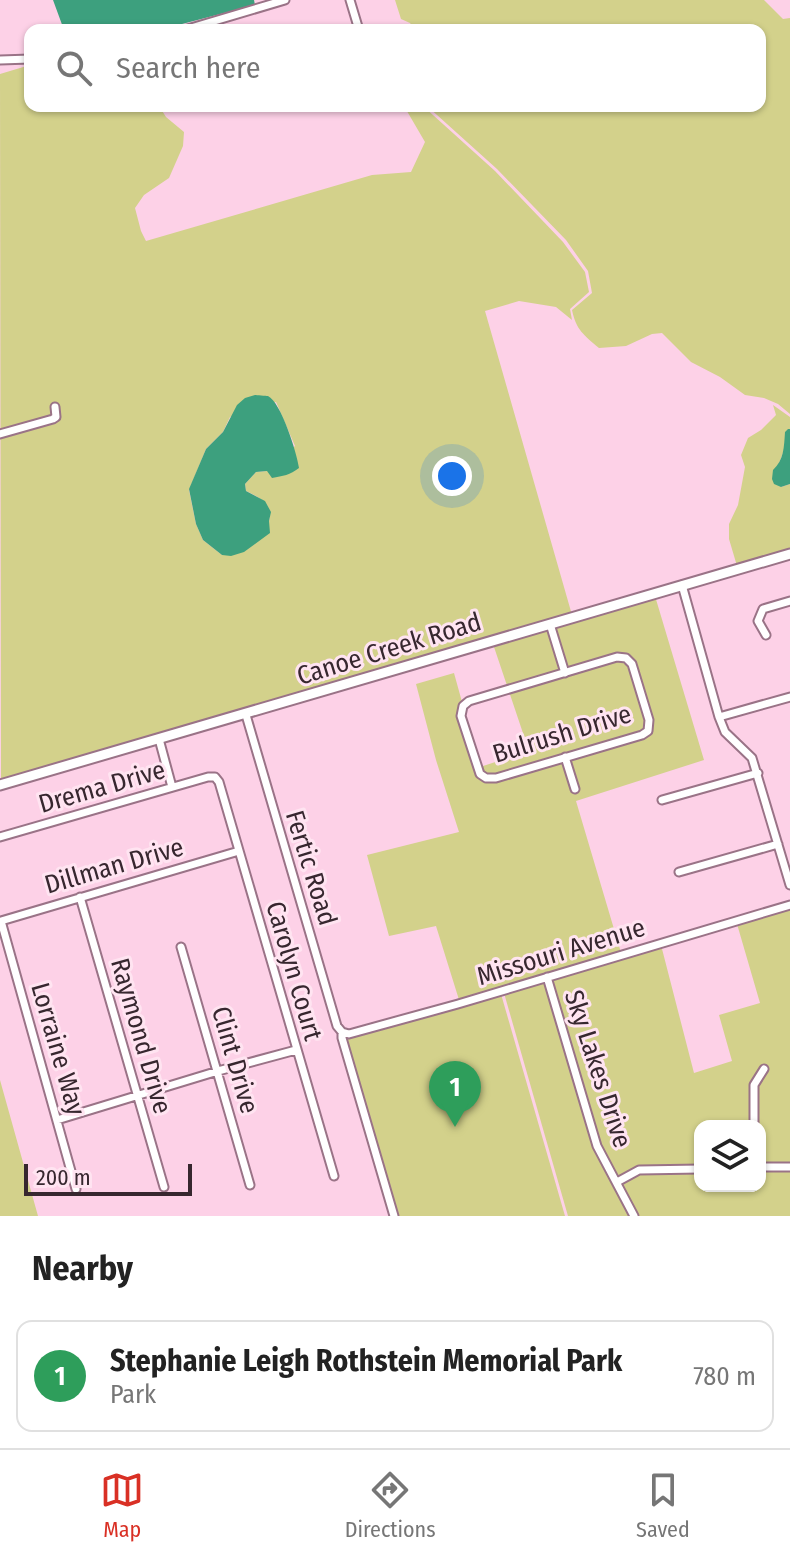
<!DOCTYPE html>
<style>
body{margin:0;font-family:"Fira Sans Condensed",sans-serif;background:#f2f2f2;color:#222}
.controls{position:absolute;right:24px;bottom:24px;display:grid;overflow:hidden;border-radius:16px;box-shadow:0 2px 6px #0004}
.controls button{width:72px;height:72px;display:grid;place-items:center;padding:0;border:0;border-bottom:2px solid #e0e0e0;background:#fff;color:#222;font:40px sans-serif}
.scale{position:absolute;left:24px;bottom:20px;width:168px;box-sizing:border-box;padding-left:8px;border:4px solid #37272f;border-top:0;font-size:22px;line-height:28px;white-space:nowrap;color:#37272f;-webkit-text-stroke:6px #ffe4f1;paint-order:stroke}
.you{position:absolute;left:452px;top:476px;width:28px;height:28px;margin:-20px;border:6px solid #fff;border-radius:50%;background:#1a73e8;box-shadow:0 0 0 12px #1a73e833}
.badge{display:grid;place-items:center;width:52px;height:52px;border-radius:50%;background:#d93025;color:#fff;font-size:26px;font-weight:700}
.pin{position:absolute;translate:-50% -66px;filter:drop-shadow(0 2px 4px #0008)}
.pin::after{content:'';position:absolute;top:42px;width:28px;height:24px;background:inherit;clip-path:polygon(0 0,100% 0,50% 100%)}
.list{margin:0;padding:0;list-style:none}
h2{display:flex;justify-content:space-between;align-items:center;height:104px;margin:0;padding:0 32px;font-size:34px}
h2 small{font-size:26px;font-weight:400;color:#767676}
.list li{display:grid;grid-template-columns:52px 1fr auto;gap:24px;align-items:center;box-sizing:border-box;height:112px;margin:0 16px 16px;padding:0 16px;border:2px solid #e0e0e0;border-radius:16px}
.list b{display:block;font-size:30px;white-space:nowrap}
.list p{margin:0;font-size:26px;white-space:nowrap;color:#767676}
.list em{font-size:26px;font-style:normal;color:#767676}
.icon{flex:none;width:44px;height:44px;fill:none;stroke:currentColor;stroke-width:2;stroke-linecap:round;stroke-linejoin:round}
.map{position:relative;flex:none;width:790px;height:1216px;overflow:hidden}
.search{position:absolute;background:#fff;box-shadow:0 2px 6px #0004;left:24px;right:24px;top:24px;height:88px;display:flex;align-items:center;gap:20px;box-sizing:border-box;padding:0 28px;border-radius:16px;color:#767676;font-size:30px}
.sheet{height:232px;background:#fff}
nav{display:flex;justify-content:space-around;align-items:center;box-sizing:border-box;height:112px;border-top:2px solid #e0e0e0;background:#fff;font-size:22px;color:#767676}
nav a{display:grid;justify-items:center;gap:4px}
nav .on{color:#d93025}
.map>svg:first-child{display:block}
.green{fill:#d3d18b;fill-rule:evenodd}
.water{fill:#3da07e}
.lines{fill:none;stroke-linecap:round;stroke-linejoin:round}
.minor-casing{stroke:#9a7387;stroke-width:11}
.major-casing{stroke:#9a7387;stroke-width:13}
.minor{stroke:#fff;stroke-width:7}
.major{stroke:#fff;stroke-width:9}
.labels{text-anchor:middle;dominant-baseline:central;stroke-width:6;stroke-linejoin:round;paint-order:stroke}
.street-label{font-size:26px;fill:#37272f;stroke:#ffe4f1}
</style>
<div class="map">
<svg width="790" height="1216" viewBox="0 0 790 1216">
<rect width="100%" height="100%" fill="#fdd1e7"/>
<path class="green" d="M395,0h369l19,19 7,-1v396l-12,-10 -14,-6 -19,-3 -25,-18 -29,-15 -29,-29 -10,1 -26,12 -27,2c-15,-13 -23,-18 -27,-38l20,-17 -4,-22 -22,-31 -69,-71 -70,-63h333v-76h-345l-5,-7 -9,-4z
M30,65v41h129l7,11 18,15 -1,14 -14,32 -25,17 -9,13 6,23 5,10 226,-66 39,-3 14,-30 -21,-36h19l72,65 68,71 22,30 4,20 -19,17 2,11 -16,-13 -37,-6 -34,10 87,304 -571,167 -1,-708zM276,402l19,44 -28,25 -11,1 -11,12 1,7c14,7 27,12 23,30l-47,34 -19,-15 -7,-16 -7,-34 17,-41 17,-17 7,-15z
M773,405l17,12v12h-2l-3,11 1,5 -8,21 3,21 9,-3v67l-53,15 -8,-27v-15l9,-19 7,-38 -4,-12 7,-17 13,-8 15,-15z
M655,596l49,164 -128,41 46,155 39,-11 33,128 38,-12 -13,-46 41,-12 -23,-79 53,-15v307h-222l-64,-223 -44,10 -24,-77 -47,10 -22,-81 92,-23 -23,-72 -20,-76 38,-11 26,94 49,-16 -36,-107zM700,1126h60v60h-60z
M501,994l64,222h-170l-51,-177z
M0,1080l38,136h-38z"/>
<path class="water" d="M53,0h201l1,5 -96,25h-95z
M255,395c1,0 11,1 13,1 13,6 29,57 31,72 -9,7 -16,8 -27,10l-5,-7 -11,1 -11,12 1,7 19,10 6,11 -2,9 1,12 -26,19 -13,4 -9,-1 -19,-15 -7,-16 -7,-35 17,-40 17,-17 14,-27 8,-7z
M788,429h2v55l-9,3 -7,-3 -2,-5 1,-9c11,-10 11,-23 12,-38z"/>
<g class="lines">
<g class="minor-casing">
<path id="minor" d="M350,0l9,30
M184,30l101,-30
M0,60l30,-1
M0,434l53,-15 3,-2 -1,-10
M682,585l37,132 6,15 27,26 38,127
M550,624l15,49
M766,635l-8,-14 5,-12 27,-8
M617,657l9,1 6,6 17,56 -1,11 -6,4 -146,43h-10l-6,-4 -19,-58 2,-10 6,-5z
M246,715l91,311 5,6v6l52,178
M719,717l71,-20
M159,739l13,48
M565,757l10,32
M662,800l96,-27
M0,837l208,-60h7l4,5 115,394
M679,872l99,-28
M80,897l84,290
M181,947l69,238
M547,977l50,169 37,70
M342,1032l7,2 109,-30 332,-99
M57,1120l161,-49 78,-21
M754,1126v-41l10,-16
M760,1167h30
M617,1182l22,-12 61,-1
M76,1189l-75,-268 238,-70"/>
</g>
<g class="major-casing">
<path id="major" d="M0,785l790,-231"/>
</g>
<use href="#minor" class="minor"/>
<use href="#major" class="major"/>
</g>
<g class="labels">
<g class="street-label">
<text transform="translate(389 649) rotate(-17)">Canoe Creek Road</text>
<text transform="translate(562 734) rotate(-17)">Bulrush Drive</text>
<text transform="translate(102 787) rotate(-16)">Drema Drive</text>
<text transform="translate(114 866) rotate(-16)">Dillman Drive</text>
<text transform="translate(311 868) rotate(73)">Fertic Road</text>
<text transform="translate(561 952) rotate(-17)">Missouri Avenue</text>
<text transform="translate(294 971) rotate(74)">Carolyn Court</text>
<text transform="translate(141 1036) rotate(74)">Raymond Drive</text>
<text transform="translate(58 1049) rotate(74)">Lorraine Way</text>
<text transform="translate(235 1060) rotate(74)">Clint Drive</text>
<text transform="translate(598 1069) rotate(72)">Sky Lakes Drive</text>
</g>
</g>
</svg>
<div class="controls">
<button><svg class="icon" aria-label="layers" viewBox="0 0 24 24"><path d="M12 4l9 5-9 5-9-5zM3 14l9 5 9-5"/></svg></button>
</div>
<div class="scale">200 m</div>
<div class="you"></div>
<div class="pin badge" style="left:455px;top:1127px;background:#2e9e5b">1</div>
<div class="search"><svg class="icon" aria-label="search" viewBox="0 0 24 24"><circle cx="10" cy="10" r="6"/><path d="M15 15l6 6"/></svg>Search here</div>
</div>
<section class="sheet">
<h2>Nearby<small></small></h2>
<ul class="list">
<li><span class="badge" style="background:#2e9e5b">1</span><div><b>Stephanie Leigh Rothstein Memorial Park</b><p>Park</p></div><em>780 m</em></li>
</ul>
</section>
<nav>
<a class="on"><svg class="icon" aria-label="map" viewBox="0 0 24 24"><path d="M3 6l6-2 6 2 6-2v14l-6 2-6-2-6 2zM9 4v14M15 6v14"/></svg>Map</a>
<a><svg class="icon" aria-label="directions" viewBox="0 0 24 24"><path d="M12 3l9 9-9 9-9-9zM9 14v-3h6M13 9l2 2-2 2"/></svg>Directions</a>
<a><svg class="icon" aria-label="saved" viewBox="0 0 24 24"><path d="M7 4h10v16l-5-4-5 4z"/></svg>Saved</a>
</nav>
